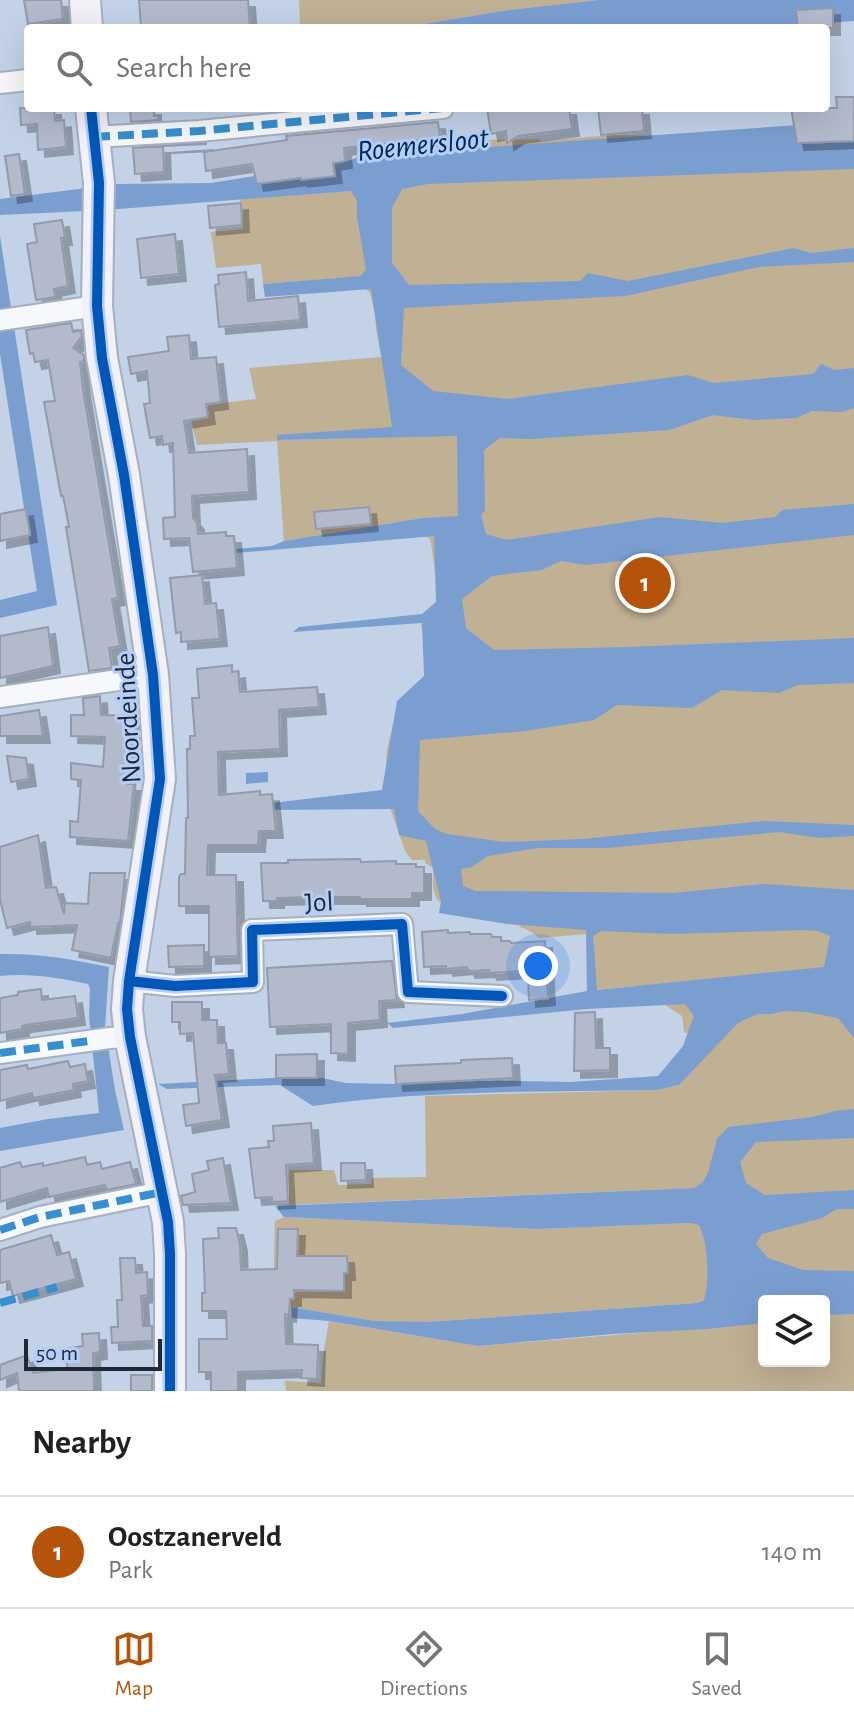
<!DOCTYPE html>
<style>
body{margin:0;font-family:"Alegreya Sans",sans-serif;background:#f6f6f6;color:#202124}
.controls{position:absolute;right:24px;bottom:24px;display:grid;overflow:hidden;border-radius:8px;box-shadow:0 8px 32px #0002}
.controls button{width:72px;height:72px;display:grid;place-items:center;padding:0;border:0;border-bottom:2px solid #e0e0e0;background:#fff;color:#202124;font:40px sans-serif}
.scale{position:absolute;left:24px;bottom:20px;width:138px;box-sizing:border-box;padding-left:8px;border:4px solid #1e2837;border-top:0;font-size:22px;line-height:28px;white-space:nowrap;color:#1e2837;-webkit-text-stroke:6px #b4cef6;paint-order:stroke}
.you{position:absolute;left:538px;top:966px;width:28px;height:28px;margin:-20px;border:6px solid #fff;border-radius:50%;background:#1a73e8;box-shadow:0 0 0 12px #1a73e833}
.badge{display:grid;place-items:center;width:52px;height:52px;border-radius:50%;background:#b45309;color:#fff;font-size:26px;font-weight:700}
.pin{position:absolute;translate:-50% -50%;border:4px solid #fff;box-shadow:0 2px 8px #0006}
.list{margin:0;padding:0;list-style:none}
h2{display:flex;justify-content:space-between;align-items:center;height:104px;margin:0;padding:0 32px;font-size:34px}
h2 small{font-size:26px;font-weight:400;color:#757577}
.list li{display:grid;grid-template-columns:52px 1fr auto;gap:24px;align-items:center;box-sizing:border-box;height:112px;padding:0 32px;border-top:2px solid #e0e0e0}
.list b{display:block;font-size:30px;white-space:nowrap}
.list p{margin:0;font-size:26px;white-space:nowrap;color:#757577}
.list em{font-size:26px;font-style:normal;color:#757577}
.icon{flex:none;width:44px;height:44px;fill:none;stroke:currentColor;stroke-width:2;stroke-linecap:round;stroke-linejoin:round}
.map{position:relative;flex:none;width:854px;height:1391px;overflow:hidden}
.search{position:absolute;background:#fff;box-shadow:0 8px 32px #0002;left:24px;right:24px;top:24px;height:88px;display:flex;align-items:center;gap:20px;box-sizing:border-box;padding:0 28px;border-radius:8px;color:#757577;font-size:30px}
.sheet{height:216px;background:#fff}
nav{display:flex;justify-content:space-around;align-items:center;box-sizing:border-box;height:112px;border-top:2px solid #e0e0e0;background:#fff;font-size:22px;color:#757577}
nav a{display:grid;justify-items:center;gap:4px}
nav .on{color:#b45309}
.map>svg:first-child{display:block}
.green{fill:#c0b094;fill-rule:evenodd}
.water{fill:#7b9ed1;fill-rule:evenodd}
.building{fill:#b3bacc;stroke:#929aab;stroke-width:2;filter:url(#shadow)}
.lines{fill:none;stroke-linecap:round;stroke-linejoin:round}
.street-casing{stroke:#a4b0c1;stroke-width:24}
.secondary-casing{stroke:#a4b0c1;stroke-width:34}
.street{stroke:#f6f8fb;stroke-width:20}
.secondary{stroke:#f1f1f7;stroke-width:30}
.quiet{stroke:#388fcf;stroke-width:8;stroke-dasharray:16 8;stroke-linecap:butt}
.cycleway-casing{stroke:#b4cef6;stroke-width:15}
.cycleway{stroke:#0057b8;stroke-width:10}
.labels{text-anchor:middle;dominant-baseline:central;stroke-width:6;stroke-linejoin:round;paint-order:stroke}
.street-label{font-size:28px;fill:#1e2837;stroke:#b4cef6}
.water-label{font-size:30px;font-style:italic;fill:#002760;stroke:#b4cef6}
</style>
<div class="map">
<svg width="854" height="1391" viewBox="0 0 854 1391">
<defs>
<filter id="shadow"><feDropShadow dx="7" dy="7" stdDeviation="0" flood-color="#0004"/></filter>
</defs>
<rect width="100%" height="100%" fill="#c3d2e7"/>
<path class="green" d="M299,0h299l-89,10 -110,18h-99z
M614,135l174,4 66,-4v1256h-568l-1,-10 36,2 2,-28 6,-34 149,25 263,-21 -38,-25 -6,3 -270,19h-31l-21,-1 -102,-17 2,-83 9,-4 253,12 154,-6 2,-35 -404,17v-35h45l4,15 33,-1 1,-6 54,-1 -1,-81 232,-6 22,-5 30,-44 -25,-9 -2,-16 -47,-30 -39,4v-3h-9v-53l-48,4c-15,-15 -78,-30 -101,-37l-5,-12v-21l-8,-5v-3h-13l-7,-9 -17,-49 -4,-4 3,-48 6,-26h2l27,-29 5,-47 -6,-22 5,-9 9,-8 3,-15 -7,-51 -2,-5 -10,-3 26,-18 -23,1 -138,23 -7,-100 -80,4 -6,-25 17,-3 -2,-12 50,-6 -7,-31 132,-11 -5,-28 -1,-15 -5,-21 -15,-16 -92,7 -2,-20 -45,4 -5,-36 32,-3 -3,-30 108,-8c1,-12 -1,-26 9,-35 18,-16 152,-16 182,-17l1,2zM277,435l152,1 -151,4zM764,1301h60v60h-60z"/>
<path class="water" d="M598,0h256v21l-97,7h-358l110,-18z
M854,121v48l-426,15 -26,5 -10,19v55l17,22 171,-4 8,-8 40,8 166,-33 16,5 44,-5v14l-95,5 -134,29 -221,12 -3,57 32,26 75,8 180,-24 25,8 100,-9 8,-10 13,6 20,-2v40l-11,4 -31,-1 -16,7 -42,2 -41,-5 -44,15 -138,9 -31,-1 -16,12 1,61 -4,4 5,19 20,6 154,-23 62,6 53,-6 7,-7 72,-6v31l-269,30 -24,-4 -19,9 -50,6 -30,23 4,29 28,22 133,-3 227,-9v45l-56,2 -19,8 -57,-3 -30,18 -75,-3 -23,15 -69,11 -105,9 -2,71 17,18 12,5 58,8 77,-3 183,-18 89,4v11l-34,2 -41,-6 -172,16h-69l-50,8 -16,11 -11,2 2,17 12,5 197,2 93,-9 89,6v148l-16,-20 -32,-6 -21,-1 -14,3h-14l-19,9 -59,62 -22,5c-115,2 -231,0 -344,16l-33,-21 -113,4 -9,-5 132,-7 32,1 24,5 49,1 67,-4 109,2 87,-6 25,-30 11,-30 -9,-12 -98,5 -194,19 -6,-5 75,-9 125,-23 -1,-61 -79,-6 -68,-11 2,-12 -15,-60 -27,-6 -5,-26 -130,1 -1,-6 119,-14 15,-89 27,-25 -2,-53 -129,9 6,-5 123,-13 14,-12 -2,-66 -198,17 -1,-4 37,-3 12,-5 138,-23 36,-2 -1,-80 -180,4v-5l115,-8 -21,-138 -106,8 -2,-13 98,-8 5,-7 -9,-52v-16l-6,-10 -245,19 -106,5v-16l117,-15 94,-1 137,-22 14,-5zM804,930l14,1 12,5 -6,31 -227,23 -4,-54 8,-5 70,3z
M0,236l57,369 -57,13v-18l37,-9 -37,-237z
M268,772v10l-22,2v-11z
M0,954c38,-1 72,5 109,13l-4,60 10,63 9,40 -124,21v-23l48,-9 51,-6 -10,-97 1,-27 -2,-5c-29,-6 -58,-11 -88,-8z
M854,1109v29l-98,4 -16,20 6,21 19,12 89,-5v19h-17l-15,9 -60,16 -6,10 12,14 35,12 51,1v43l-30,1v-14h-60v22l-57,6 -94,5 -135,12 -149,-25 -37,-3 -1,-11 84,14 52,1 270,-19 7,-3c6,-19 4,-58 -5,-75l-8,-2 -154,6 -253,-12 -9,-11 419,-18 9,-6 5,-9 9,-34 11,-12 85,-10 22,-6z"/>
<path class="building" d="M24,0h37l2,19 -35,5z
M139,0h109l2,28h-109z
M833,8v20h-35l-2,-18z
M836,97h18v44l-57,2 -6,-35h46z
M20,108h34l1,13 9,-1 2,27 -28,3 -1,-26 -16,1z
M130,108h24v8h4v4l-27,2z
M487,108h82l3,21 -54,7 -11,7 -1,-12 -15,3z
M598,108h44l2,23 -43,4z
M438,122l2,16 -96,10 1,13 -12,2 2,13 -34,4v-2l-44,6 -5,-20 -46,7 -2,-19 83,-12 -1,-4z
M206,143v1l-43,2 1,26 -29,2 -2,-26z
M19,154l6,40 -14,2 -6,-40z
M241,203l1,22 -32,3 -2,-22z
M62,220l3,18h-4l7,48 -14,3 1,8 -19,3 -9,-56 10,-2 -3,-18z
M175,234l4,40 -38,4 -4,-39z
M246,272l2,29 50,-5 2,24 -81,7 -4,-42 4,-1 -1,-9z
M71,323l2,9 8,-2 1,6 -9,12 11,7v6l-4,1 3,27 35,209 -6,1 8,47 -11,2 3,20 -23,3 -23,-144h3l-3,-16 -3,-15h-2l-17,-94 11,-1 -7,-41 -13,2 -2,-9 -3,1 -4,-24z
M189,335l2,24 25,-2 5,45 -15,2 2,13 -24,4 5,32 58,-4 2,43 -57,4 1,22 4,5 1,11 28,-2v4h8l3,32 -44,4 -4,-34 -25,1 -1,-21 12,-1 -2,-74 -10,2 -1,-9 -12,2 -6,-34 6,-1 -3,-32 -16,3 -3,-17 41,-6 -2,-14z
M369,507l2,17 -55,5 -2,-17z
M26,509l4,26 -30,6v-27z
M202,575l3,29 11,-1 4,36 -39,3v-10l-5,1 -6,-55z
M48,627l5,39 -53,12v-42z
M232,665v7l6,-1 2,21 77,-5 2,20 -40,3 1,39 -62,3 1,43 41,-4v4l12,-1 4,37h-17l-1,14h-50l-1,30h29l2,81 -29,1v-51h-30v-29l2,-3h4l1,-56h2l-1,-69h3v-13h5l-3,-38h7l-2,-29z
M100,696l1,19 34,1 -1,21h-3l-3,47h6l-6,57 -58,-4v-16l8,1 3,-42 -10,-1v-16l32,4 2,-30 -34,-1v-21h13l-1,-17z
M39,710l4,26h-43v-20z
M7,756l19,2 3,21 -18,3z
M38,835l8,53 10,-1 8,27 1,-11 23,1 2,-31h35l-5,50h-2l-7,35 -39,-8 5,-25 -47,2v-5l-23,6 -7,-28v-53z
M360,859l1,3 35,-1v3h20v3h8v26h-12v6h-52v-2h-41l-42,1v3h-14l-2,-38h27v-3z
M448,930v3l22,-1v2h21l1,3h9v4h9l1,2 34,-2 3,57 -19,2 -1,-24h-4l-1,-5 -33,2 -1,-3 -21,1 -1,-4 -21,2v-3l-22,1 -2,-35z
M204,945v21l-35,1 -1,-21z
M392,961l5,39 -18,1 1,19 -32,3v31l-17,-1v-29l-61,3 -3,-59z
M41,989l1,11 33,-4 3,22 -53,7 -3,1v3l-22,4v-35l18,-3v-3z
M172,1002h30v18h15l1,23h8l3,31 -14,1 7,45 -36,6 -3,-21 16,-2 -6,-70 -13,1v-12h-8z
M595,1012l1,36h14v22l-36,1 1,-58z
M317,1054v24h-41v-23z
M512,1058l1,20 -117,6 -1,-18 66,-3v-3z
M68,1061l2,6 15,-3 3,17 -15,3 1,6 -41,8 -1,-5 -32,8v-31l27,-5 1,4z
M311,1123l3,40 -28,2 2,36 -16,1v-5l-17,1 -6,-49 20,-2 -1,-6h6l-1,-15z
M85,1157l2,8 13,-3 2,7 28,-7 6,22 -29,6 -2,-5 -56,12 -2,-9 -47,14v-34l20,-6 2,5 21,-4v3z
M223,1158l8,45 -48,2 -2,-9 14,-4 -3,-18 17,-4 -2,-9z
M341,1163h24l1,17 -25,1z
M218,1228h18l4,16 1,26 36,-1 1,-40h20l-1,27h50l1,17h-4v18l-50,-1v9h-4l-1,16 -4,-1 1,30 32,1 -1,34 -16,-1 1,-8 -64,2v19h-27v-19h-12v-33h28l-1,-28h-24v-18h3l-2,-54 16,-1z
M51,1235l6,20 12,-3 7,27 -63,17 -4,-15 -9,2v-33z
M120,1258h15l1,15 11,-1 1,23 -7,1 2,30h9v15l-40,2 -1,-16h7l-1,-27h5z
M99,1333l1,19 -7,1 1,38h-75l-2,-18 -17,7v-15l27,-10 6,18 35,-4 -4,-20 19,-3 -1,-12z
M131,1375h21v16h-21z"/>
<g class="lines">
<g class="street-casing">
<path id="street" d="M0,83l28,-3
M94,137l105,-6 244,-23
M0,320l97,-14
M0,697l153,-22
M129,981l46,5 78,-4 -1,-52 150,-6 6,68 94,4
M0,1053l110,-15 20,-1
M0,1230l40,-13 122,-25"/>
</g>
<g class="secondary-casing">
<path id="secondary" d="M85,0l2,28
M91,108l8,75 -2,123 5,52 22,117 29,200 7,104 -31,202 -2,28 3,28 38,185 2,32v137"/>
</g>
<use href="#street" class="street"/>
<use href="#secondary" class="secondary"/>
<path class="quiet" d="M94,137l105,-6 244,-23
M0,1053l89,-12
M0,1230l40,-13 122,-25
M0,1303l57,-16"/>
<g class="cycleway-casing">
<path id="cycleway" d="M91,108l8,75 -2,123 5,52 22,117 29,200 7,104 -31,202 -2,28 3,28 38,185 2,32v137
M129,981l46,5 78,-4 -1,-52 150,-6 6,68 94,4"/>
</g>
<use href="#cycleway" class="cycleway"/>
</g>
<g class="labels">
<g class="street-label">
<text transform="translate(129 718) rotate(-93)">Noordeinde</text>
<text transform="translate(319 903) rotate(-3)">Jol</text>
</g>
<g class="water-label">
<text transform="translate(423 145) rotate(-6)">Roemersloot</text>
</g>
</g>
</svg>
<div class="controls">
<button><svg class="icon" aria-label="layers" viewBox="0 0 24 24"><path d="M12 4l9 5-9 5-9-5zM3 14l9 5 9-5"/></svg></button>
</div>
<div class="scale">50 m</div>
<div class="you"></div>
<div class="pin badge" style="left:645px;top:583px">1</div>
<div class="search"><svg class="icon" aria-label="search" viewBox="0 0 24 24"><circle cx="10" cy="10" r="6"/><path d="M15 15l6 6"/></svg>Search here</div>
</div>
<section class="sheet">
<h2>Nearby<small></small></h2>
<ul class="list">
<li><span class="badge">1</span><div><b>Oostzanerveld</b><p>Park</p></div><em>140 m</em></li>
</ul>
</section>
<nav>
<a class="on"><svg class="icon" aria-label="map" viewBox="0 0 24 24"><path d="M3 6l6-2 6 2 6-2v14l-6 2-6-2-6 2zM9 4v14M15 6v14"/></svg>Map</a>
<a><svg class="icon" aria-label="directions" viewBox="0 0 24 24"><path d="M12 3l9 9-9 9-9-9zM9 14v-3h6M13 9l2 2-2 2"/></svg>Directions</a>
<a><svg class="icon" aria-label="saved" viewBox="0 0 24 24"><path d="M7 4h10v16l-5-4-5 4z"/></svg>Saved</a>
</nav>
